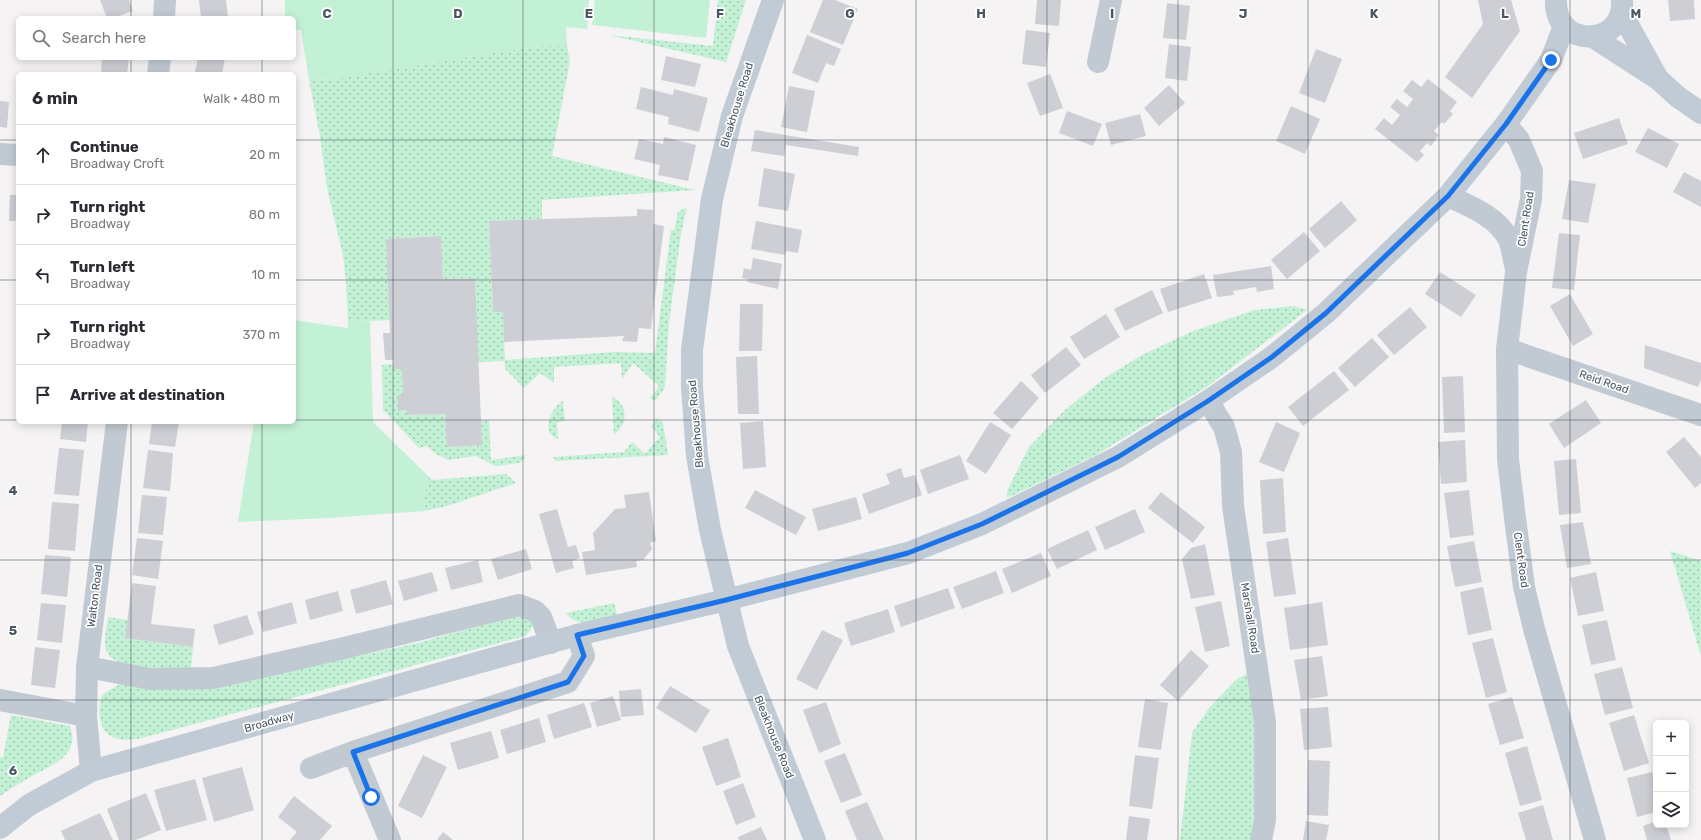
<!DOCTYPE html>
<meta charset="utf-8">
<style>
body{margin:0;font-family:Rubik,sans-serif;background:#f2f2f3;color:#2b2b33}
.controls{position:absolute;right:12px;bottom:12px;display:grid;overflow:hidden;border-radius:6px;box-shadow:0 2px 10px #0003}
.controls button{width:36px;height:36px;display:grid;place-items:center;padding:0;border:0;border-bottom:1px solid #e1e1e2;background:#fff;color:#2b2b33;font:20px sans-serif}
.stop{position:absolute;width:12px;height:12px;margin:-9px;border:3px solid #1a73e8;border-radius:50%;background:#fff}
.stop.end{background:#1a73e8;border-color:#fff;box-shadow:0 1px 4px #0008}
.list{margin:0;padding:0;list-style:none}
h2{display:flex;justify-content:space-between;align-items:center;height:52px;margin:0;padding:0 16px;font-size:17px}
h2 small{font-size:13px;font-weight:400;color:#7c7c81}
.list li{display:grid;grid-template-columns:26px 1fr auto;gap:12px;align-items:center;box-sizing:border-box;height:60px;padding:0 16px;border-top:1px solid #e1e1e2}
.list b{display:block;font-size:15px;white-space:nowrap}
.list p{margin:0;font-size:13px;white-space:nowrap;color:#7c7c81}
.list em{font-size:13px;font-style:normal;color:#7c7c81}
.icon{flex:none;width:22px;height:22px;fill:none;stroke:currentColor;stroke-width:2;stroke-linecap:round;stroke-linejoin:round}
.map{position:relative;flex:none;width:1701px;height:840px;overflow:hidden}
.search{position:absolute;background:#fff;box-shadow:0 2px 10px #0003;left:16px;top:16px;width:280px;height:44px;display:flex;align-items:center;gap:10px;box-sizing:border-box;padding:0 14px;border-radius:6px;color:#7c7c81;font-size:15px}
.panel{position:absolute;background:#fff;box-shadow:0 2px 10px #0003;left:16px;top:72px;width:280px;height:352px;border-radius:6px}
.map>svg:first-child{display:block}
.green{fill:url(#green-dots)}
.pitch{fill:#c3f1d5}
.building{fill:#cdcfd5}
.lines{fill:none;stroke-linecap:round;stroke-linejoin:round}
.street{stroke:#c1cad2;stroke-width:22}
.secondary{stroke:#c1cbd6;stroke-width:22}
.route{stroke:#1a73e8;stroke-width:5}
.grid{fill:none;stroke:#4a5661;stroke-width:1;stroke-opacity:0.55}
.labels{text-anchor:middle;dominant-baseline:central;stroke-width:3.5;stroke-linejoin:round;paint-order:stroke}
.street-label{font-size:11px;fill:#4a5661;stroke:#fff}
.grid-label{font-size:13px;text-anchor:middle;font-weight:bold;fill:#4a5661;stroke:#fff;stroke-width:3.5;stroke-linejoin:round;paint-order:stroke}
</style>
<div class="map">
<svg width="1701" height="840" viewBox="0 0 1701 840">
<defs>
<pattern id="green-dots" width="8" height="8" patternUnits="userSpaceOnUse"><rect width="8" height="8" fill="#c3f1d5"/><path d="M2 2h.1M6 6h.1" fill="none" stroke="#a0c6b0" stroke-width="1.8" stroke-linecap="round"/></pattern>
</defs>
<rect width="100%" height="100%" fill="#f5f3f3"/>
<path class="green" d="M718,0h28l-20,62 -117,-27 104,11z
M542,46h25l3,15 -18,95 143,34 -153,10v19l-53,2 4,91h10l2,48 110,-8 40,1 16,-123h3l4,-18 9,-5 -6,27 -12,88 -4,65 -8,12 -3,2 -4,-3 9,-12 -26,-23 -11,16 -1,-16 -67,4v16l-14,-10 -16,15 -19,-19v-8l-27,1 -3,-84 -32,1 -2,-43 -55,3 4,81 -20,1 -22,-2 -2,-38 -3,-25 -16,-68 -7,-52 -11,-56 24,-1 141,-23z
M1294,306l13,4 -99,76 -112,69 -89,43v-7l22,-44 36,-37 40,-32 35,-22 53,-25 62,-21z
M393,364v5h9l1,26 -5,1 1,15 8,-1v5l38,-1 2,33 35,-2 -1,-24 8,-1 2,40 34,-5v4l-6,4 -24,3 -19,-10 -28,4 -12,-6 -9,-8 -8,2 -36,-38 -1,-45z
M612,397c16,7 17,27 2,37z
M563,401l2,20 -8,1 1,17c-18,-6 -7,-32 5,-38z
M657,418l6,5 5,32 -112,6 -3,-4 71,-5 8,-10 13,12 15,-17 -9,-11z
M506,474l10,9 -69,23 -23,5 3,-36 5,5z
M1670,551l31,10v95z
M614,603l3,11c-17,5 -38,16 -51,-1z
M518,615h7l8,9 -3,7 -5,5 -387,103c-8,0 -18,2 -25,-2 -16,-7 -16,-30 -10,-43l17,-10 169,-13 129,-28z
M108,617l20,3 -3,18 68,9 -2,22h-32l-39,-6c-22,-11 -14,-25 -12,-46z
M1246,674l4,3 9,70 -7,93h-72l12,-107 17,-25 27,-28z
M11,715l59,11c11,29 -18,39 -38,50 -11,6 -22,13 -32,20v-39h3z"/>
<path class="pitch" d="M285,0h304l-2,29 -21,-2 1,19h-25l-68,10 -141,23 -24,1 -8,-50h-7v-12h-9z
M595,0h115l-4,38 -114,-13z
M348,319l22,2 3,101 54,53 -3,36 -96,7 -90,4 16,-100h40v-102l54,8z"/>
<path class="building" d="M100,0h29l4,11 -20,7h-6z
M199,0h27l2,18h-27z
M823,0h12l23,9 -15,36 -33,-13z
M1037,0h24l-2,26 -24,-2z
M1478,0h33l9,31 -48,67 -27,-21 38,-53z
M1668,0h26l1,19 -25,2z
M1167,3l23,3 -4,34 -23,-2z
M1026,30l24,3 -4,34 -24,-3z
M807,35l34,14 -7,17 -8,-3 -8,20 -26,-10z
M1169,44l22,3 -4,34 -22,-3z
M1316,49l26,10 -17,44 -26,-10z
M666,56l35,8 -6,23 -34,-7z
M102,58h27l-2,16 -26,-1z
M198,58h27l-3,16 -27,-2z
M1050,74l13,34 -23,8 -13,-33z
M1428,79l29,23 -7,9 3,3 -9,10 -2,-2 -8,9 5,4 -8,11 -4,-3 -7,8 4,4 -7,7 -42,-33 9,-11 8,7 8,-10 -10,-8 7,-8 10,8 6,-8 -10,-8 9,-11 9,7z
M1169,85l16,18 -26,23 -15,-18z
M789,86l26,5 -8,41 -26,-5z
M641,87l32,8 1,-6 34,9 -9,34 -31,-8 1,-7 -33,-8z
M0,101l9,1 -2,26 -7,-1z
M1291,106l29,13 -15,35 -29,-13z
M1067,111l35,13 -9,22 -34,-13z
M1140,114l6,22 -35,9 -6,-22z
M1619,118l9,26 -45,15 -9,-26z
M1648,128l31,16 -12,24 -32,-16z
M755,130l104,17 -1,9 -72,-11 -2,11 -33,-5z
M664,137l32,8 -8,36 -30,-6 2,-10 -26,-6 5,-20 24,5z
M764,168l31,6 -7,37 -30,-5z
M1684,172l17,9v26l-28,-15z
M1569,180l27,4 -8,39 -26,-4z
M10,195h8v26h-9z
M1341,201l16,19 -32,28 -16,-19z
M637,209l16,1v14l11,2 -13,103 -12,-1 -2,14 -15,-1 2,-5 -120,6 -1,-30h-10l-4,-91 148,-5z
M756,221l46,9 -4,23 -12,-2 -1,4 -34,-6z
M1304,232l16,19 -33,28 -16,-19z
M1559,233l21,2 -6,55 -22,-2z
M441,236l2,43 32,-1 7,167 -35,2 -2,-33 -38,1v-5l-9,1v-16h5l-1,-26h-9v-9h-8l-2,-27h7l-4,-94z
M753,258l29,6 -4,25 -31,-7 1,-3 -6,-1 2,-10 7,2z
M1271,266l3,23 -17,3 -1,-5 -23,4 1,4 -17,2 -4,-22z
M1440,272l36,23 -15,22 -36,-23z
M1204,274l8,24 -44,14 -8,-23z
M1152,290l11,23 -38,18 -11,-22z
M1570,294l23,40 -20,12 -23,-40z
M740,304h23l-1,47h-23z
M1410,307l17,20 -33,28 -17,-20z
M1106,314l14,23 -36,22 -14,-22z
M1372,338l17,19 -34,30 -17,-19z
M1645,345l56,18v17l-3,7 -54,-19z
M1066,347l15,18 -36,28 -14,-18z
M757,356l2,58h-21l-2,-57z
M1334,371l15,19 -46,36 -15,-19z
M1463,376l2,56 -21,1 -2,-56z
M1021,381l18,17 -27,31 -19,-16z
M1586,400l15,23 -37,25 -15,-24z
M763,421l3,46 -23,2 -3,-46z
M62,422h26l-2,20 -26,-3z
M152,422h27l-4,25 -26,-3z
M990,422l21,13 -25,39 -20,-13z
M1276,422l24,11 -16,39 -25,-10z
M1684,437l17,20v26l-6,5 -29,-36z
M1465,440l2,42 -26,2 -3,-42z
M59,448l25,2 -5,46 -25,-2z
M148,450l25,3 -3,38 -27,-3z
M960,455l9,24 -41,15 -8,-24z
M1576,459l5,54 -22,2 -5,-54z
M901,468l3,10 11,-3 7,20 -53,19 -7,-20 28,-10 -4,-10z
M1283,478l3,54 -23,2 -3,-54z
M755,490l51,27 -10,18 -51,-27z
M1469,490l5,45 -24,3 -6,-45z
M649,492l7,49 -6,2 2,6 -9,11 -7,1 1,6 -51,8 -4,-23 13,-2 -2,-17 22,-24 11,-1 -2,-13z
M1161,492l44,35 -12,16 -45,-35z
M142,495l25,2 -4,38 -25,-2z
M856,497l6,22 -44,12 -6,-22z
M52,502l27,2 -4,47 -27,-2z
M557,509l11,38 8,-2 4,13 -8,3 2,7 -18,5 -17,-59z
M1135,509l10,23 -40,18 -10,-23z
M1583,522l8,42 -24,4 -7,-43z
M1088,530l9,20 -40,19 -10,-20z
M137,538l26,3 -5,38 -26,-4z
M1288,538l8,56 -22,3 -8,-55z
M1474,541l8,41 -27,5 -8,-41z
M1205,544l10,51 -24,4 -9,-40 9,-11z
M526,549l6,20 -34,11 -7,-21z
M1041,553l10,23 -39,17 -10,-24z
M45,555l26,2 -4,40 -26,-3z
M478,560l5,22 -32,8 -6,-22z
M996,571l8,22 -42,16 -9,-22z
M432,572l6,19 -34,10 -6,-20z
M1596,572l8,39 -26,5 -8,-38z
M386,580l7,24 -37,10 -6,-24z
M132,583l24,3 -5,38 44,5 -2,18 -68,-9z
M1483,587l9,43 -24,5 -8,-43z
M948,588l7,20 -54,19 -7,-21z
M338,591l5,20 -33,9 -5,-20z
M1221,601l9,45 -25,6 -10,-45z
M292,602l5,21 -34,9 -6,-20z
M1322,602l6,43 -38,5 -6,-42z
M41,603l25,2 -4,38 -25,-3z
M888,609l7,23 -44,14 -7,-23z
M247,615l7,19 -35,11 -6,-20z
M1607,620l9,40 -25,5 -9,-40z
M822,630l21,10 -26,50 -21,-11z
M1493,638l14,54 -21,6 -14,-55z
M35,647l25,3 -5,38 -24,-3z
M1191,650l18,16 -31,35 -18,-16z
M1322,656l6,40 -27,4 -7,-40z
M1622,667l11,41 -28,7 -11,-41z
M670,686l40,24 -14,23 -40,-25z
M641,689l3,26 -23,2 -2,-26z
M613,696l8,24 -24,7 -7,-24z
M1512,697l12,41 -24,7 -12,-41z
M1145,699l23,4 -7,47 -23,-3z
M826,702l15,42 -22,9 -16,-43z
M584,703l8,24 -38,12 -7,-24z
M1328,707l4,40 -28,3 -4,-41z
M1634,715l15,48 -25,8 -15,-48z
M539,718l7,24 -39,12 -7,-24z
M491,731l8,27 -41,12 -8,-27z
M728,738l13,39 -25,9 -14,-39z
M1527,746l15,54 -22,6 -15,-53z
M845,753l17,42 -21,8 -17,-42z
M423,755l24,12 -25,51 -24,-12z
M1135,755l24,3 -7,51 -23,-3z
M1308,760l22,1 -2,55 -21,-1z
M242,767l12,43 -40,12 -12,-44z
M1652,772l4,13v27l-19,5 -10,-39z
M195,779l12,41 -41,11 -12,-41z
M743,783l13,34 -20,8 -13,-34z
M146,793l15,37 -25,10h-17l-12,-31z
M294,796l38,30 -12,14h-30l7,-8 -19,-15z
M867,802l17,38h-27l-12,-29z
M1543,805l10,35h-27l-8,-27z
M100,813l13,27h-48l-4,-9z
M1129,816l21,3 -3,21h-21z
M1306,821l23,4 -3,15h-23z
M1656,821v4h10l5,15h-24l-4,-14z
M761,827l6,13h-28l-1,-3z
M443,832l10,8h-16z"/>
<g class="lines">
<path class="street" d="M164,18l1,-18
M1098,62l13,-62
M158,74l2,-16
M1506,124l13,16 13,31 -1,28 -15,73 -9,77 1,110 7,59 9,69 10,42 61,211
M0,154l18,1
M1448,196c21,10 48,20 60,42 4,7 5,19 7,27
M1507,349l194,66
M1208,401l16,26 7,25 2,54 32,216v98l-4,20
M87,667l64,12 62,-1 127,-29 179,-44 16,6 6,6 10,26
M0,700l86,16
M353,752l37,88
M311,768l42,-16 215,-70 16,-26 -7,-21
M91,771l-5,-55 1,-49 30,-245"/>
<path class="secondary" d="M773,0l-41,116 -20,83 -20,151v37l5,69 13,74 28,116 77,194
M1556,0c-2,50 70,47 66,0
M1621,12l36,65
M1593,37l65,42 20,18 23,16
M0,828l29,-23 62,-34 486,-136 149,-35 182,-47 74,-29 136,-67 90,-56 64,-44 54,-44 122,-117 58,-72 45,-64 13,-34"/>
</g>
<g class="lines">
<path class="route" d="M371,797l-18,-45 215,-70 16,-26 -7,-21 149,-35 182,-47 74,-29 136,-67 90,-56 64,-44 54,-44 122,-117 58,-72 45,-64"/>
</g>
<path class="grid" d="M131,0v18M262,0v18M393,0v840M523,0v840M654,0v840M785,0v840M916,0v840M1047,0v840M1178,0v840M1308,0v840M1439,0v840M1570,0v840M131,58v16M262,58v16M0,140h18M294,140h1407M0,280h18M294,280h1407M0,420h18M294,420h1407M131,422v418M262,422v418M0,560h1701M0,700h1701"/>
<g class="labels">
<g class="street-label">
<text transform="translate(737 105) rotate(-73)">Bleakhouse Road</text>
<text transform="translate(1526 219) rotate(-81)">Clent Road</text>
<text transform="translate(1604 382) rotate(19)">Reid Road</text>
<text transform="translate(696 424) rotate(-95)">Bleakhouse Road</text>
<text transform="translate(1521 560) rotate(82)">Clent Road</text>
<text transform="translate(95 596) rotate(-83)">Walton Road</text>
<text transform="translate(1250 618) rotate(81)">Marshall Road</text>
<text transform="translate(269 722) rotate(-16)">Broadway</text>
<text transform="translate(774 737) rotate(68)">Bleakhouse Road</text>
</g>
</g>
<g class="grid-label">
<text x="327" y="18">C</text>
<text x="458" y="18">D</text>
<text x="589" y="18">E</text>
<text x="720" y="18">F</text>
<text x="850" y="18">G</text>
<text x="981" y="18">H</text>
<text x="1112" y="18">I</text>
<text x="1243" y="18">J</text>
<text x="1374" y="18">K</text>
<text x="1505" y="18">L</text>
<text x="1636" y="18">M</text>
<text x="13" y="495">4</text>
<text x="13" y="635">5</text>
<text x="13" y="775">6</text>
</g>
</svg>
<div class="controls">
<button>+</button>
<button>−</button>
<button><svg class="icon" aria-label="layers" viewBox="0 0 24 24"><path d="M12 4l9 5-9 5-9-5zM3 14l9 5 9-5"/></svg></button>
</div>
<div class="stop" style="left:371px;top:797px"></div>
<div class="stop end" style="left:1551px;top:60px"></div>
<div class="search"><svg class="icon" aria-label="search" viewBox="0 0 24 24"><circle cx="10" cy="10" r="6"/><path d="M15 15l6 6"/></svg>Search here</div>
<section class="panel">
<h2>6 min<small>Walk · 480 m</small></h2>
<ul class="list">
<li><svg class="icon" aria-label="ahead" viewBox="0 0 24 24"><path d="M12 20V5M6 11l6-6 6 6"/></svg><div><b>Continue</b><p>Broadway Croft</p></div><em>20 m</em></li>
<li><svg class="icon" aria-label="right" viewBox="0 0 24 24"><path d="M7 20v-9h11M14 6l5 5-5 5"/></svg><div><b>Turn right</b><p>Broadway</p></div><em>80 m</em></li>
<li><svg class="icon" aria-label="left" viewBox="0 0 24 24"><path d="M17 20v-9H6M10 6l-5 5 5 5"/></svg><div><b>Turn left</b><p>Broadway</p></div><em>10 m</em></li>
<li><svg class="icon" aria-label="right" viewBox="0 0 24 24"><path d="M7 20v-9h11M14 6l5 5-5 5"/></svg><div><b>Turn right</b><p>Broadway</p></div><em>370 m</em></li>
<li><svg class="icon" aria-label="arrive" viewBox="0 0 24 24"><path d="M6 21V4h12l-3 4 3 4H6"/></svg><div><b>Arrive at destination</b></div></li>
</ul>
</section>
</div>
